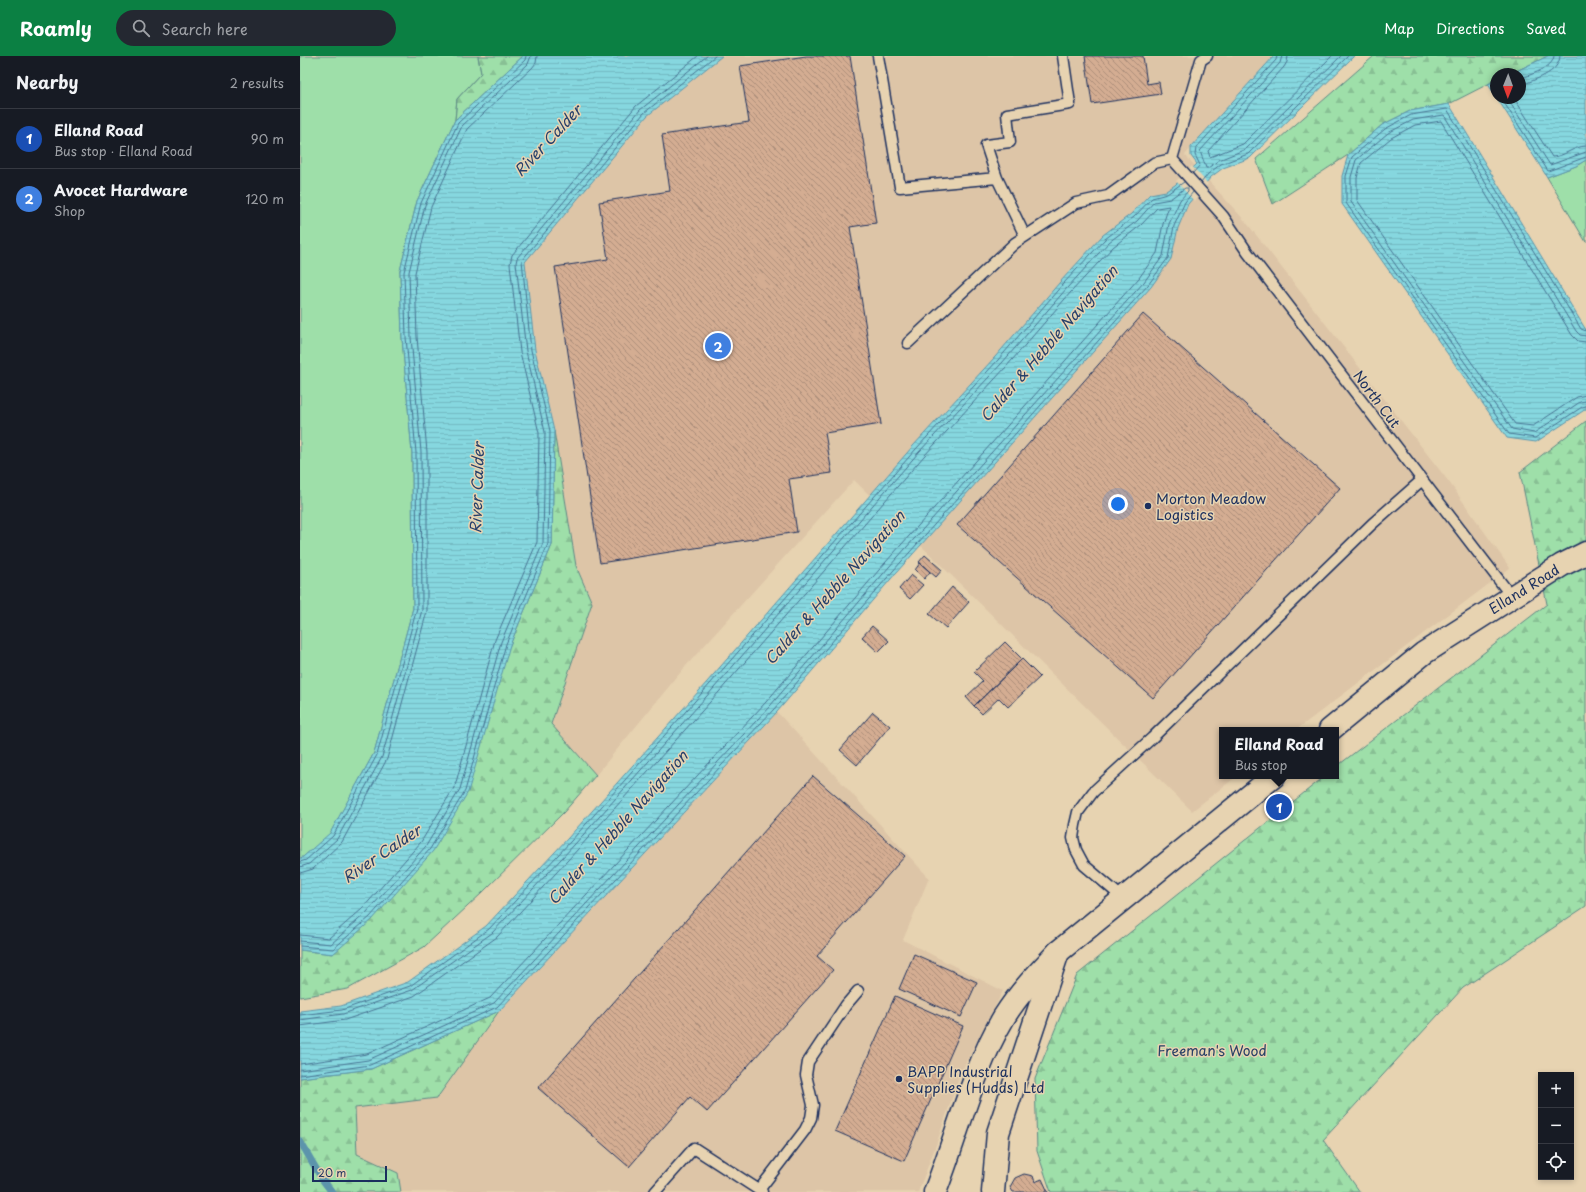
<!DOCTYPE html>
<meta charset="utf-8">
<style>
body{margin:0;font-family:"Playpen Sans",sans-serif;background:#242831;color:#f1f3f6}
.controls{position:absolute;right:12px;bottom:12px;display:grid;overflow:hidden;border-radius:0px;box-shadow:0 2px 6px #0003}
.controls button{width:36px;height:36px;display:grid;place-items:center;padding:0;border:0;border-bottom:1px solid #363941;background:#171b24;color:#f1f3f6;font:20px sans-serif}
.compass{position:absolute;left:1190px;top:12px;width:36px;height:36px;border-radius:50%;background:#171b24;box-shadow:0 2px 6px #0003;rotate:181deg}
.scale{position:absolute;left:12px;bottom:10px;width:75px;box-sizing:border-box;padding-left:4px;border:2px solid #1b2f5e;border-top:0;font-size:11px;line-height:14px;white-space:nowrap;color:#1b2f5e;-webkit-text-stroke:3px #e7d3b1;paint-order:stroke}
.you{position:absolute;left:818px;top:448px;width:14px;height:14px;margin:-10px;border:3px solid #fff;border-radius:50%;background:#1a73e8;box-shadow:0 0 0 6px #1a73e833}
.badge{display:grid;place-items:center;width:26px;height:26px;border-radius:50%;background:#0b8043;color:#fff;font-size:13px;font-weight:700}
.pin{position:absolute;translate:-50% -50%;border:2px solid #fff;box-shadow:0 1px 4px #0006}
.popup{position:absolute;left:919px;top:671px;width:120px;height:52px;box-sizing:border-box;display:grid;place-content:center;border-radius:0px;background:#171b24;filter:drop-shadow(0 1px 3px #0005);font-size:13px;white-space:nowrap;color:#9ea1a6}
.popup b{font-size:15px;color:#f1f3f6}
.popup::after{content:'';position:absolute;left:50%;top:100%;margin-left:-8px;border:8px solid transparent;border-top-color:#171b24}
.list{margin:0;padding:0;list-style:none}
h2{display:flex;justify-content:space-between;align-items:center;height:52px;margin:0;padding:0 16px;font-size:17px}
h2 small{font-size:13px;font-weight:400;color:#9ea1a6}
.list li{display:grid;grid-template-columns:26px 1fr auto;gap:12px;align-items:center;box-sizing:border-box;height:60px;padding:0 16px;border-top:1px solid #363941}
.list b{display:block;font-size:15px;white-space:nowrap}
.list p{margin:0;font-size:13px;white-space:nowrap;color:#9ea1a6}
.list em{font-size:13px;font-style:normal;color:#9ea1a6}
.icon{flex:none;width:22px;height:22px;fill:none;stroke:currentColor;stroke-width:2;stroke-linecap:round;stroke-linejoin:round}
.map{position:relative;flex:none;width:1286px;height:1136px;overflow:hidden}
header{display:flex;align-items:center;gap:24px;box-sizing:border-box;height:56px;padding:0 20px;background:#0b8043;color:#fff}
header strong{font-size:19px}
nav{display:flex;gap:22px;margin-inline-start:auto;font-size:14px}
.search{width:280px;height:36px;background:#242831;display:flex;align-items:center;gap:10px;box-sizing:border-box;padding:0 14px;border-radius:22px;color:#9ea1a6;font-size:15px}
main{display:flex}
aside{flex:1;background:#171b24}
.map>svg:first-child{display:block}
.built{fill:#ddc5a7}
.grass{fill:#9edfa9;stroke:#5c8784}
.forest{fill:url(#forest-firs);stroke:#5c8784}
.water{fill:url(#water-rules);stroke:#5b94ab}
.pier{fill:#e7d3b1}
.lines{fill:none;stroke-linecap:round;stroke-linejoin:round}
.shore{stroke:#467292;stroke-width:1}
.stream{stroke:#5b94ab;stroke-width:7}
.building{fill:url(#building-back-hatch);stroke:#1b2f5e}
.lane-casing{stroke:#1b2f5e;stroke-width:13}
.secondary-casing{stroke:#1b2f5e;stroke-width:25}
.primary-casing{stroke:#1b2f5e;stroke-width:25}
.lane{stroke:#e7d3b1;stroke-width:10}
.secondary{stroke:#e7d3b1;stroke-width:22}
.primary{stroke:#e7d3b1;stroke-width:22}
.poi-dot{fill:#1b2f5e;stroke:#e7d3b1;stroke-width:1.5}
.labels{text-anchor:middle;dominant-baseline:central;stroke-width:3;stroke-linejoin:round;paint-order:stroke}
.street-label{font-size:14px;fill:#1b2f5e;stroke:#e7d3b1}
.poi-label{font-size:14px;fill:#1b2f5e;stroke:#e7d3b1;text-anchor:start}
.park-label{font-size:14px;fill:#284166;stroke:#e7d3b1}
.water-label{font-size:15px;font-style:italic;fill:#26406b;stroke:#e7d3b1}
</style>
<header>
<strong>Roamly</strong>
<div class="search"><svg class="icon" aria-label="search" viewBox="0 0 24 24"><circle cx="10" cy="10" r="6"/><path d="M15 15l6 6"/></svg>Search here</div>
<nav><a>Map</a><a>Directions</a><a>Saved</a></nav>
</header>
<main>
<aside>
<h2>Nearby<small>2 results</small></h2>
<ul class="list">
<li><span class="badge" style="background:#1a4fb4">1</span><div><b>Elland Road</b><p>Bus stop · Elland Road</p></div><em>90 m</em></li>
<li><span class="badge" style="background:#3f7fe0">2</span><div><b>Avocet Hardware</b><p>Shop</p></div><em>120 m</em></li>
</ul>
</aside>
<div class="map">
<svg width="1286" height="1136" viewBox="0 0 1286 1136">
<defs>
<pattern id="forest-firs" width="22" height="20" patternUnits="userSpaceOnUse"><rect width="22" height="20" fill="#9edfa9"/><path d="M5 1l3.5 6h-7zM16 11l3.5 6h-7z" fill="#88c094"/></pattern>
<pattern id="water-rules" width="6" height="5" patternUnits="userSpaceOnUse"><rect width="6" height="5" fill="#86d7df"/><path d="M0 2.5h6" fill="none" stroke="#73b9c2"/></pattern>
<pattern id="building-back-hatch" width="6" height="6" patternUnits="userSpaceOnUse"><rect width="6" height="6" fill="#d4ad92"/><path d="M-1 5l2 2M0 0l6 6M5-1l2 2" fill="none" stroke="#ab8d7a"/></pattern>
</defs>
<rect width="100%" height="100%" fill="#e7d3b1"/>
<filter id="ink" filterUnits="userSpaceOnUse"><feTurbulence type="fractalNoise" baseFrequency=".025" numOctaves="2"/><feDisplacementMap in="SourceGraphic" scale="8" xChannelSelector="R" yChannelSelector="G"/><feConvolveMatrix kernelMatrix="1 2 1 2 8 2 1 2 1" color-interpolation-filters="sRGB"/></filter>
<g filter="url(#ink)">
<path class="built" d="M422,0h552l-89,99 61,67 203,260 61,86 -214,162h-74v46h15l-45,35 -338,-331 -169,187 -89,108 -45,-51 41,-121 -16,-37 -22,-135 -19,-81 -10,-88 122,-146z
M477,656l152,166 -26,62 100,51 -42,81 -25,73 -18,47h-517l-3,-19 -41,-19 -2,-46 82,-10 62,-87z"/>
<path class="grass" d="M0,0h178l3,17 -24,26 -2,21 -38,81 -17,70 2,67 10,115 1,155 -39,145 -44,81 -27,23 -3,1z
M1286,104v82l-39,-65 29,-11z"/>
<path class="forest" d="M178,0h45l-68,64 2,-21 24,-26z
M1074,0h174l-38,18h-14v6l-47,24 -39,7 -28,14 -34,30 -75,49 -17,-45z
M1286,365v485l-123,82 -140,152 37,52h-309l-14,-41 -2,-72 42,-104 248,-199h11v-9l211,-163 -27,-132z
M254,375l22,135 16,37 -41,121 45,51 -32,37 -82,81 -58,54 -76,42 -48,8v-47l33,4 177,-309 42,-100z
M199,955l-62,87 -82,10 2,46 41,19 3,19h-101v-114l71,-9z"/>
<path class="water" d="M223,0h199l-75,60 -122,146 10,88 19,81 -2,114 -42,100 -42,147 -35,59 -61,69 -39,34 -33,-4v-92l3,-1 27,-24 44,-80 39,-145 -1,-155 -10,-115 -2,-67 17,-70 38,-81z
M974,0h80l-104,102 -27,10 -12,9 -23,27 -10,24 -7,31 -20,28 -255,286 -119,139 -278,299 -128,58 -71,9v-67l41,-5 67,-24 78,-56 82,-88 139,-156 206,-236 82,-89 65,-75 43,-47 28,-21 19,-20 16,-3 9,-6 22,-21 -6,-8v-9z
M1248,0h38v104l-10,6 -29,11 -50,-79h23v-24h-10z
M1196,24v17l-8,-13z
M1149,48l137,226v79l-50,33 -29,-4 -165,-234v-28l6,-21 34,-30 28,-14z"/>
<path class="pier" d="M892,110l16,18 -14,17 -18,-20z"/>
<g class="lines">
<path class="shore" d="M982,0l-2,7 -80,88 6,17h2l11,-8 27,-11 95,-93
M988,0l-1,6 -3,5 -76,84 2,6 33,-13 89,-88
M1220,23c10,-5 33,-10 34,-23
M1220,30c14,-7 39,-12 40,-30
M1201,42l47,73 38,-14
M1207,42l43,67 36,-13
M1214,42l38,59c12,0 22,-11 34,-11
M893,117l7,-8 -5,-10 1,-7 80,-88 1,-4
M901,127l7,-9 13,-10 27,-10 100,-98
M1286,275l-5,-2 -134,-220 -36,6 -26,14 -33,28 -6,19v27l163,231 26,4 47,-31 4,-1
M1286,280l-6,-1 -4,-4 -132,-216 -31,5 -25,13 -32,27 -5,17v25l161,227 22,4 46,-31 6,-1
M1286,286l-8,-1 -6,-6 -131,-214 -26,4 -24,13 -30,25 -4,15v22l158,224 18,2 44,-29 9,-2
M0,806l6,-2 27,-24 44,-81 40,-147 -1,-155 -10,-116 -2,-65 17,-69 37,-80 67,-63 1,-4
M0,811l9,-3 28,-25 45,-82 40,-147 -1,-158 -10,-115 -2,-65 16,-67 37,-79 66,-62 3,-8
M0,817l13,-4 29,-27 45,-83 40,-148v-159l-10,-115 -2,-64 16,-66 36,-78 65,-61 4,-5 1,-7
M0,879l29,3 33,-29 59,-67 34,-56 40,-146 42,-98 2,-109 -19,-81 -10,-88 2,-9 124,-149 62,-50
M0,885l31,3 35,-31 60,-67 34,-57 41,-147 42,-99 2,-111 -19,-81 -10,-88 1,-5 123,-148 67,-54
M0,890l33,3 37,-32 60,-68 35,-58 41,-147 42,-100 2,-113 -19,-81 -9,-90 122,-147 71,-57
M0,959l42,-5 68,-24 79,-57 82,-88 139,-157 206,-235 82,-89 65,-76 42,-45 29,-22 18,-19 15,-4 17,-12
M0,964l43,-6 69,-24 80,-57 83,-89 139,-156 205,-236 83,-89 65,-75 42,-46 28,-21 17,-19 16,-3 15,-11h3v3l-8,9 -11,24 -6,32 -19,26 -255,285 -119,139 -276,297 -126,57 -68,10
M0,970l45,-6 69,-24 83,-59 82,-89 140,-156 205,-236 82,-89 65,-75 42,-45 28,-22 16,-17 12,-2 -6,18 -6,29 -18,25 -254,285 -119,139 -276,296 -123,56 -67,10
M0,1019l70,-10 127,-58 277,-298 119,-138 255,-286 20,-27 6,-32 11,-24 8,-10"/>
<path class="stream" d="M0,1085l22,38 10,13"/>
</g>
<path class="building" d="M506,0h44l26,167 -26,4 31,197 -56,9 7,40 -43,6 8,53 -197,31 -45,-296 53,-8 -9,-57 71,-11 -8,-56 87,-13 -9,-56z
M785,0h58l4,28 12,-2 2,12 -69,10z
M843,258l197,174 -187,210 -196,-173z
M625,499l17,15 -6,7 -17,-15z
M620,507l10,9 -6,7 -9,-9z
M611,519l12,10 -13,14 -11,-10z
M652,531l17,15 -23,26 -17,-14z
M572,570l17,15 -11,11 -16,-15z
M705,586l17,17 -48,47 -8,-9 17,-16 -9,-9z
M722,603l18,18 -32,30 -9,-9 -17,16 -8,-8z
M573,656l17,14 -33,39 -17,-15z
M513,720l92,80 -88,100 16,14 -126,142 -17,-15 -61,70 -91,-79z
M614,898l63,28 -16,35 -62,-28z
M595,940l68,30 -59,135 -69,-30z
M724,1118l9,2 2,6 7,-3 6,13h-35l-3,-5 5,-9z"/>
<g class="lines">
<g class="lane-casing">
<path id="lane" d="M578,0l22,131 97,-9
M872,103l51,57 25,37 264,344
M872,103l29,-99 6,-4
M725,180l-28,-58 -11,-33 24,-3 -3,-28 63,-10 -7,-48
M608,287l107,-100 61,-40 32,-7 46,-33 18,-4
M824,843l-40,-34 -8,-15 -3,-12 2,-13 3,-13 15,-20 59,-54 220,-214 50,-44
M459,1134l46,-60 6,-12 2,-13 -7,-30 2,-13 38,-57 12,-14
M355,1136l39,-44 68,44"/>
</g>
<g class="secondary-casing">
<path id="secondary" d="M693,1136l5,-59 60,-181"/>
</g>
<g class="primary-casing">
<path id="primary" d="M1030,674l94,-77 138,-88 24,-12
M635,1136c22,-56 38,-123 69,-175 15,-24 34,-44 54,-65l216,-176"/>
</g>
<use href="#lane" class="lane"/>
<use href="#secondary" class="secondary"/>
<use href="#primary" class="primary"/>
</g>
</g>
<g class="poi-dot">
<circle cx="848" cy="450" r="4"/>
<circle cx="599" cy="1023" r="4"/>
</g>
<g class="labels">
<g class="street-label">
<text transform="translate(1077 343) rotate(53)">North Cut</text>
<text transform="translate(1224 533) rotate(-32)">Elland Road</text>
</g>
<g class="poi-label">
<text x="856" y="442">Morton Meadow<tspan x="856" dy="16">Logistics</tspan></text>
<text x="607" y="1015">BAPP Industrial<tspan x="607" dy="16">Supplies (Hudds) Ltd</tspan></text>
</g>
<g class="park-label">
<text x="912" y="994">Freeman's Wood</text>
</g>
<g class="water-label">
<text transform="translate(247 84) rotate(-47)">River Calder</text>
<text transform="translate(748 287) rotate(-49)">Calder &amp; Hebble Navigation</text>
<text transform="translate(176 432) rotate(-88)">River Calder</text>
<text transform="translate(534 531) rotate(-48)">Calder &amp; Hebble Navigation</text>
<text transform="translate(317 771) rotate(-48)">Calder &amp; Hebble Navigation</text>
<text transform="translate(81 797) rotate(-34)">River Calder</text>
</g>
</g>
</svg>
<div class="controls">
<button>+</button>
<button>−</button>
<button><svg class="icon" aria-label="locate" viewBox="0 0 24 24"><circle cx="12" cy="12" r="6"/><path d="M12 2v4M12 18v4M2 12h4M18 12h4"/></svg></button>
</div>
<svg class="compass" viewBox="-18 -18 36 36"><path d="M0-13l5 13h-10z" fill="#e53935"/><path d="M0 13l5-13h-10z" fill="#9ea1a6"/></svg>
<div class="scale">20 m</div>
<div class="you"></div>
<div class="pin badge" style="left:979px;top:751px;background:#1a4fb4">1</div>
<div class="popup"><b>Elland Road</b>Bus stop</div>
<div class="pin badge" style="left:418px;top:290px;background:#3f7fe0">2</div>
</div>
</main>
